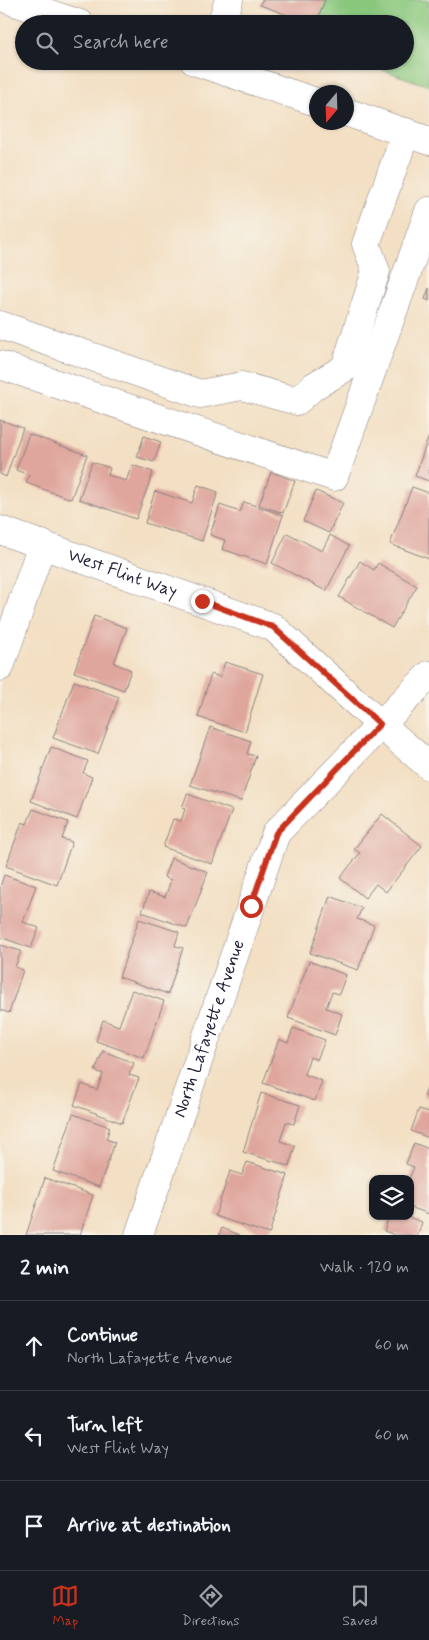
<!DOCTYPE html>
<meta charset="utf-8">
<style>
body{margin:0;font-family:Mynerve,sans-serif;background:#242831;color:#f1f3f6}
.controls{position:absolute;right:15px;bottom:15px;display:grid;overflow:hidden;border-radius:10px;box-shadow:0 1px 4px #0004}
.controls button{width:45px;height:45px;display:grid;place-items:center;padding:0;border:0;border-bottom:1px solid #363941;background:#171b24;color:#f1f3f6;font:25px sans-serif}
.compass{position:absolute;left:309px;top:85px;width:45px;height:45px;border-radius:50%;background:#171b24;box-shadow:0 1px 4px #0004;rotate:199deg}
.stop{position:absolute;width:15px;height:15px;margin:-11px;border:4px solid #c8321e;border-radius:50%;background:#fff}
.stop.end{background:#c8321e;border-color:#fff;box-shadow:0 1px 5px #0008}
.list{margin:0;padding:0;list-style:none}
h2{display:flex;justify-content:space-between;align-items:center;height:65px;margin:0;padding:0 20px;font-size:21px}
h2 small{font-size:16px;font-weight:400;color:#9ea1a6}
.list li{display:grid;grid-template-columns:32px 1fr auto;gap:15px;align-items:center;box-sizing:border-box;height:90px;padding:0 20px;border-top:1px solid #363941}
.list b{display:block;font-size:19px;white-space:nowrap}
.list p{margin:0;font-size:16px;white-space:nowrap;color:#9ea1a6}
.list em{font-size:16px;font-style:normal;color:#9ea1a6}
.icon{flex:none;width:28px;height:28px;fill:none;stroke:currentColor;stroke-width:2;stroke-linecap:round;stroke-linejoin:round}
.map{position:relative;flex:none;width:429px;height:1235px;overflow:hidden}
.search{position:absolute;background:#171b24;box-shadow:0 1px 4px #0004;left:15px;right:15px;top:15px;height:55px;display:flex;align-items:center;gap:12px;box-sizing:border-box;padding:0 18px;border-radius:28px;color:#9ea1a6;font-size:19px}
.sheet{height:335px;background:#171b24}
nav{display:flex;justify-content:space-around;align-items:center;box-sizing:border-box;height:70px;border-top:1px solid #363941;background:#171b24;font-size:14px;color:#9ea1a6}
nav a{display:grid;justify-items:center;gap:2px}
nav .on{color:#c8321e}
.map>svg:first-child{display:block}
.green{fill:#89c77d;stroke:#56745c}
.building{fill:#dfa69d}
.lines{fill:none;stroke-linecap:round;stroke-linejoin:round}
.minor-casing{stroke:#8a807f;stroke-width:29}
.minor{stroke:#fff;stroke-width:28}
.route{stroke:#c8321e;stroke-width:6}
.labels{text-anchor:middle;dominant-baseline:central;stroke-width:5;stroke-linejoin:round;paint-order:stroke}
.street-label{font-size:18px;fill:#22223b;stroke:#f7f3e8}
</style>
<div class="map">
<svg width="429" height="1235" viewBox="0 0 429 1235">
<rect width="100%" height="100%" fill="#f7f3e8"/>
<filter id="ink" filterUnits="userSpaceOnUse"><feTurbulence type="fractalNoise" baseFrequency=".02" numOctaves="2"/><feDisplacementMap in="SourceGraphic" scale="10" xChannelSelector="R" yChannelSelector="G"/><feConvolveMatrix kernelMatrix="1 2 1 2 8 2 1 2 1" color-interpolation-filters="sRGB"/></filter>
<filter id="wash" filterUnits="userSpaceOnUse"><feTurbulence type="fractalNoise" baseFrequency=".0096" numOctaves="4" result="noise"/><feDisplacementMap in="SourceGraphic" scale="20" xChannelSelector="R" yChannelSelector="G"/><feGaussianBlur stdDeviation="1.12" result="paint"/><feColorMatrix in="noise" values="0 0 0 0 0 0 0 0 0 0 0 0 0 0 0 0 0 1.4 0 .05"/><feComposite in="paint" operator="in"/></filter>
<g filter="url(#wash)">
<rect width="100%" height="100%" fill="#f3dfc3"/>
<path class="green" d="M322,0h107v86l-72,-25h48v-37h-92z"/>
<g id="blocks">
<path class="building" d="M262,0h63l-9,24h-4l-52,-19z
M429,288v13l-4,-2z
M0,420l23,8 -17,49 -6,-3z
M29,434l58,21 -16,44 -45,-16 3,-8 -13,-5z
M144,436l17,6 -7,20 -17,-5z
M429,436v45l-14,-5z
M92,462l18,6 -2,7 18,6 6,-16 21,7 -17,47 -57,-20z
M271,472l24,9 -12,32 -24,-8z
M198,485l20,7 -16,49 -57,-18 10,-32 37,12z
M412,487l17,6v66l-39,-15z
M316,491l27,12 -14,30 -26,-12z
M244,502l39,13 -16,49 -45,-15 3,-9 -15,-5 10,-30 20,7z
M287,533l35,18 8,-16 19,11 -23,45 -54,-28z
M360,561l14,9 4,-7 39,23 -25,42 -53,-31z
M94,616l33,12 -13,35 17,7 -7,20 -50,-18z
M225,662l38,12 -18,58 -47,-15 13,-43 9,3z
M74,681l45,16 -21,57 -45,-16z
M210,727l41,14 -4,13 9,2 -15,45 -51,-16z
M51,747l37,14 -5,12 9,4 -15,42 -46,-18z
M187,794l45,16 -20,54 -49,-17 10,-28 8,2 4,-12 -3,-1z
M33,809l35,13 -6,17 10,3 -15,43 -51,-19 16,-44 5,2z
M382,814l40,32 -36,46 -10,-8 -11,14 -25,-20 20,-25 -6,-4z
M171,858l37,14 -21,56 -45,-16 7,-20 16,5 6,-17 -7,-3z
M4,875l32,11 -13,36 16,6 -8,20 -31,-11v-50z
M330,896l32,12 -5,11 17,6 -16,45 -48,-17z
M139,919l40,13 -4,14 8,2 -15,46 -49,-17z
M0,945l21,6 -6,16 8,3 -14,43 -9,-3z
M309,961l37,14 -7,19 -7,-2 -6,16 16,6 -7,21 -47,-17z
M132,990l32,11 -20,57 -48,-17 7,-21 16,6z
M293,1028l32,12 -8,20 -7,-3 -6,17 18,7 -7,20 -52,-18 16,-44 9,4z
M103,1051l31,12 -5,12 10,3 -17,45 -48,-18 8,-21 15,6 6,-16 -8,-3z
M429,1084v14l-5,-2z
M261,1093l39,12 -6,19 -8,-2 -6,19 15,5 -6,20 -46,-14z
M419,1109l10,3v26l-18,-7z
M73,1114l37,13 -4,12 9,3 -16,45 -46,-16z
M414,1143l15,6v65l-19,-7 -1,-28 5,-12 -8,-3z
M247,1162l41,13 -19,59 -54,-18 15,-45 12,4z
M45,1178l48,17 -13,40h-54z
M389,1216h16l17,6 -4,13h-26v-1l-8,-3z
M222,1228l18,7h-21z"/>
</g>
</g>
<g filter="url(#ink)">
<use href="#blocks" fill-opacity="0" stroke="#8a807f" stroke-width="1"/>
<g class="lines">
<g class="minor-casing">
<g id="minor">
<path d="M9,0l71,24"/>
<path d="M221,24l8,-24"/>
<path d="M194,61l122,41"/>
<path d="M346,112l83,29"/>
<path d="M0,325l200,69 42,-8 55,15 17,-15 31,-18 31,-97 -10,-27 40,-112"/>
<path d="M0,365l334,112 95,-266"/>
<path id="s1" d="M0,530l273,97 107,97 49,42"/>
<path d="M0,667l42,-123"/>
<path id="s2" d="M139,1235l137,-402 153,-158"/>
</g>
</g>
<use href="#minor" class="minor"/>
</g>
</g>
<g class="lines" filter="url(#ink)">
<path class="route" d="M202,601l71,26 107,97 -104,109 -25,73"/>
</g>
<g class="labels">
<g class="street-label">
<text stroke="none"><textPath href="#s1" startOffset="130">West Flint Way</textPath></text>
<text stroke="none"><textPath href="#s2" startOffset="218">North Lafayette Avenue</textPath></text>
</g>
</g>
</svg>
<div class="controls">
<button><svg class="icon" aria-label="layers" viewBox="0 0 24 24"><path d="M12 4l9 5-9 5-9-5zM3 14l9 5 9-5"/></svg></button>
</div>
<svg class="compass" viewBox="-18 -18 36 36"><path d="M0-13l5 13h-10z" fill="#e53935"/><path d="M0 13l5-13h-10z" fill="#9ea1a6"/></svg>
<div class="stop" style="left:251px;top:906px"></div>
<div class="stop end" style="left:202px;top:601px"></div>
<div class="search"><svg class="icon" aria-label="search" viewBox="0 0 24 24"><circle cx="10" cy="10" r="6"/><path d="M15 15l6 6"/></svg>Search here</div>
</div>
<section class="sheet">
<h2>2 min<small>Walk · 120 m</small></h2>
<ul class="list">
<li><svg class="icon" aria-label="ahead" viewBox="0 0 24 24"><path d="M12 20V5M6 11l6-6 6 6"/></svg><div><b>Continue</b><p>North Lafayette Avenue</p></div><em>60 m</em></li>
<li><svg class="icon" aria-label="left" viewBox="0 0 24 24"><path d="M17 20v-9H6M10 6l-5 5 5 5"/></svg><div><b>Turn left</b><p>West Flint Way</p></div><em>60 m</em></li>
<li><svg class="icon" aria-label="arrive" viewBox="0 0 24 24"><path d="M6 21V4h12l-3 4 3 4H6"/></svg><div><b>Arrive at destination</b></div></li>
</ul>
</section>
<nav>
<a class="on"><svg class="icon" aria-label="map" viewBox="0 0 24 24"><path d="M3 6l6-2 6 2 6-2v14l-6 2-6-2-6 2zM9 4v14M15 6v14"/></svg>Map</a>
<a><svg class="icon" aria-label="directions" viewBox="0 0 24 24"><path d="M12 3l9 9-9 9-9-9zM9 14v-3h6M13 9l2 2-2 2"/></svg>Directions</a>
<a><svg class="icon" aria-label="saved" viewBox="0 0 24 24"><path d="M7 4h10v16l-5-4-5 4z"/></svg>Saved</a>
</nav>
